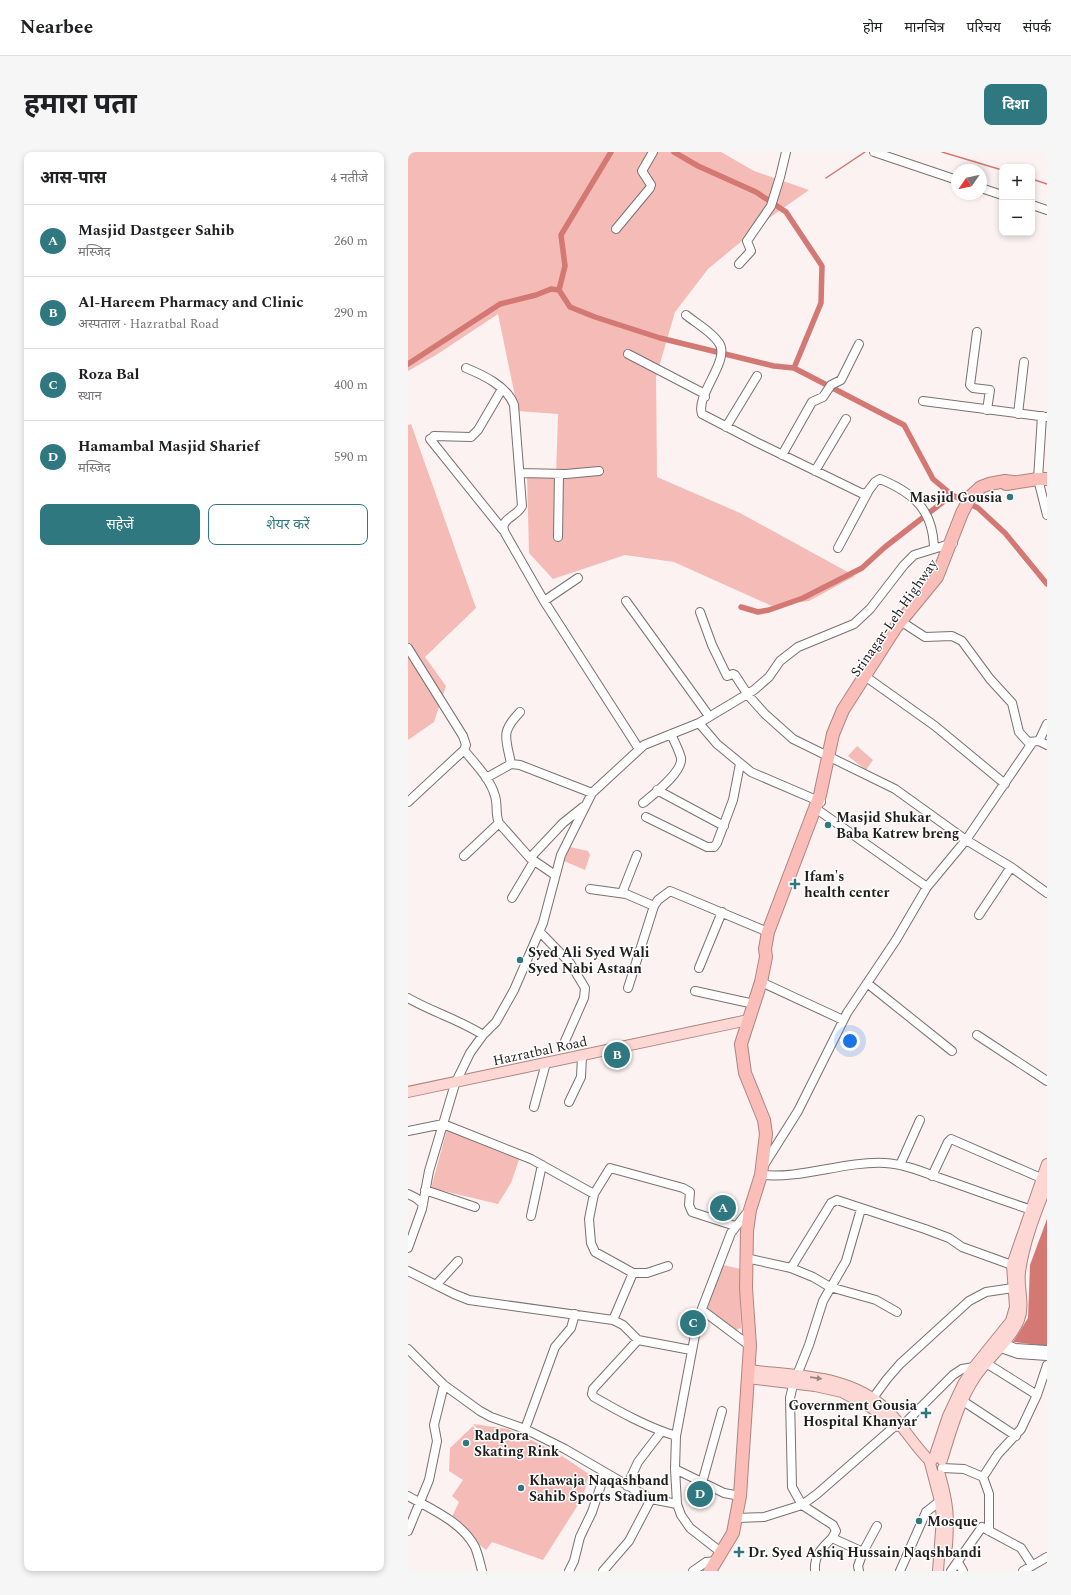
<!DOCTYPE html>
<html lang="hi">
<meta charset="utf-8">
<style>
body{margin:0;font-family:Spectral,"Noto Sans Devanagari",serif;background:#f6f6f6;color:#202124}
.controls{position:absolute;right:12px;top:12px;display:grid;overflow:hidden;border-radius:8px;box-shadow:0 2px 6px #0003}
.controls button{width:36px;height:36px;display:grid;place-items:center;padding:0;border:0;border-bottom:1px solid #e0e0e0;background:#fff;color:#202124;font:20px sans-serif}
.compass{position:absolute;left:543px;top:12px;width:36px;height:36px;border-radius:50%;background:#fff;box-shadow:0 2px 6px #0003;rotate:236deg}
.you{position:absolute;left:442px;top:889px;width:14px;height:14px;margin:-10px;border:3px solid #fff;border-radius:50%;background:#1a73e8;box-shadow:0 0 0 6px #1a73e833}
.badge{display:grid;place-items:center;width:26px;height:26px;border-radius:50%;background:#2f787f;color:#fff;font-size:13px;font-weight:700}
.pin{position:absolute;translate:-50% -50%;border:2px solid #fff;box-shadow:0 1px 4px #0006}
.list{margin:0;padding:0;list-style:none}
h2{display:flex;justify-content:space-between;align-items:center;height:52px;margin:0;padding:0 16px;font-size:17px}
h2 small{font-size:13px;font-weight:400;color:#757577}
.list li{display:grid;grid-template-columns:26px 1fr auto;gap:12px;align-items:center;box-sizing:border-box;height:72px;padding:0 16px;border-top:1px solid #e0e0e0}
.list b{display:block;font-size:15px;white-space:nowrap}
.list p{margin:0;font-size:13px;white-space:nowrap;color:#757577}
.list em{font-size:13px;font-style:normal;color:#757577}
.actions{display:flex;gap:8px;padding:12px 16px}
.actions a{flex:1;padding:9px 0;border:1px solid #2f787f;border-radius:8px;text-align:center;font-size:14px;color:#2f787f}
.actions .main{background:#2f787f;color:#fff}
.map{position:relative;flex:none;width:639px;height:1419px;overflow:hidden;border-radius:8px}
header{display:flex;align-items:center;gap:24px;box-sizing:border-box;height:56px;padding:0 20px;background:#fff;border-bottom:1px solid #e0e0e0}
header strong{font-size:19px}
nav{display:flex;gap:22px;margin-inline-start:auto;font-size:14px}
.intro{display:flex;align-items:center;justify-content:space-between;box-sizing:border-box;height:96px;padding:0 24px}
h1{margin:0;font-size:28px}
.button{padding:10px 18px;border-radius:8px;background:#2f787f;color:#fff;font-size:14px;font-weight:700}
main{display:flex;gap:24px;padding:0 24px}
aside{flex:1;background:#fff;border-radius:8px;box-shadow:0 2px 6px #0003}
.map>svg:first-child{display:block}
.green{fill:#f5bbb7}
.water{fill:#d37873}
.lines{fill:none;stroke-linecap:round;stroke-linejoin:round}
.stream{stroke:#d37873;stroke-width:1.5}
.canal{stroke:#d37873;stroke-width:5.5}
.minor-casing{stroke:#7a7170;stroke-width:10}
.major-casing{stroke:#ae8582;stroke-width:12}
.highway-casing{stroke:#ae8582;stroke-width:14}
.minor{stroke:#fff;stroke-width:8}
.major{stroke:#fdd7d4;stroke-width:10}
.highway{stroke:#fbbdb8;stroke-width:12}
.oneway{fill:#9a8382}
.poi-dot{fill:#2f787f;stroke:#fff;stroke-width:1.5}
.labels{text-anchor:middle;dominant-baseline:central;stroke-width:3;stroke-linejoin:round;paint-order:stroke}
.poi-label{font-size:14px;font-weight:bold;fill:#201d1d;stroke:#fff;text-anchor:start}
.street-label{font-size:14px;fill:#201d1d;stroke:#fff}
</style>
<header>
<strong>Nearbee</strong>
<nav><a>होम</a><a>मानचित्र</a><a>परिचय</a><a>संपर्क</a></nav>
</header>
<div class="intro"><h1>हमारा पता</h1><a class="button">दिशा</a></div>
<main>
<aside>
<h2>आस-पास<small>4 नतीजे</small></h2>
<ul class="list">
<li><span class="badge">A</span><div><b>Masjid Dastgeer Sahib</b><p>मस्जिद</p></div><em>260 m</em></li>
<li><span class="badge">B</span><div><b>Al-Hareem Pharmacy and Clinic</b><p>अस्पताल · Hazratbal Road</p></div><em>290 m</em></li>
<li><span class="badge">C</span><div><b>Roza Bal</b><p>स्थान</p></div><em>400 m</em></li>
<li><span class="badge">D</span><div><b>Hamambal Masjid Sharief</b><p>मस्जिद</p></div><em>590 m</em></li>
</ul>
<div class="actions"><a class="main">सहेजें</a><a>शेयर करें</a></div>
</aside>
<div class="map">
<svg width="639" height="1419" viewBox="0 0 639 1419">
<rect width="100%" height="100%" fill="#fbf2f1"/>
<path class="green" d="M0,0h313l33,19 55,19 -37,26 -64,53 -33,43 -19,65 1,100 83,36 115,63 -46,25 -37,5 -98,-44 -49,-7 -72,24 -24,-26 -2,-79 29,3 2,-63 -40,-3 -20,-97 -62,41 -28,16z
M3,272l65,184 -51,49 21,29 -12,36 -26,18v-315z
M449,594l16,14 -7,10 -18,-14z
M162,695l18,4 2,4 -5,15 -21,-9z
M40,974l74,25 -11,32 -13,21 -67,-16z
M315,1113l18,4 -1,12 1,47 -7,3 -28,-20z
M65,1272l35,5 48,23 33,22 -6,23 -40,63 -51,-18 -6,8 -36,-29 9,-19 -7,-6 11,-16 -14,-9 1,-23 23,-22 9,11 2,-2z"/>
<path class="water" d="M639,1067v127l-34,-4 15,-24 2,-53z"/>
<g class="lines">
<path class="stream" d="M534,0l60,18
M418,26l39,-26
M624,27l15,5"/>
<path class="canal" d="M266,0l24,14 58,26 30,20 36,54 -1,37 -27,65
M151,138l6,-24 -4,-31 50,-83
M0,212l92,-60 36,-9 15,-6 8,1 11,17 25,10 65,21 114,28 20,2 110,57 29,54 19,16 26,13 27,25 42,51
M333,455l17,5 11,-2 34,-12 59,-30 23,-21 67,-52"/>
<g class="minor-casing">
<path id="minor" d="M466,0l83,28
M573,36l21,7
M624,53l15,5
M208,77l34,-41 1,-3 -9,-14 11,-19
M331,112l12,-13 -4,-10 24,-35 9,-29 6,-25
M278,163c10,8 26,17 33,28 12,17 -24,52 -17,71l54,28 105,51 5,1 9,-12 5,-3c34,14 53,31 54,69
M569,180l-7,53 3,3 17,2 -3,20
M220,202l75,39 2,4
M58,216c17,7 41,18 48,37l8,101c-5,11 -24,13 -17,27l39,68 95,148
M515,249l124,16
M610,262l6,-52
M634,264l-4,63 9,36
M318,275l31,-51
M26,284l37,1 7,-7 24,-41
M22,287l73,91
M374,303l30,-53 11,-5 8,-12 10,-5 18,-36
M407,319l31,-52
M112,321l46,1 33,-3
M150,385l1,-63
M430,396l30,-56
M136,449l34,-23
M218,449l83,115
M292,460l12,33 15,31 6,-2 2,1 13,20 17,19 28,25 102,50 71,51 45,27 36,26
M497,472l20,13 27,-1 10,5 28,38 22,24 7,29 9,10 11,-1 8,4
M0,496l55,88 3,9 -2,5
M461,527l66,47 70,58
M291,571l18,21 34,28 70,30
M631,589l8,-17
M56,598c11,14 26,28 31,46 3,9 0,18 4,27l31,35 25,17
M103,612c-5,-27 -11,-31 9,-52
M78,626l25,-14 9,1 72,28
M249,638l67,36
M0,650l56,-52
M235,651c11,-9 40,-31 38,-45 -2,-8 -7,-17 -10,-24
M410,658l109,77
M238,665l61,30h7l3,-4 16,-43 7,-36
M56,704l35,-33
M122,706l33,-35 20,-16
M182,737l36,5 28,12
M214,741l15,-38
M104,746l22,-37
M571,763l32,-48
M132,780l30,31 15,25 -1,10 -19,43
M291,816l23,-56
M353,830l82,38
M459,831l85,68
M220,836l26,-82 4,-6 12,-9 98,41
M287,839l59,13
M0,846c24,14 52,22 75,37
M569,883l70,46
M161,950l12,-25 1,-21
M126,955l12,-44
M0,979l35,-7 88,35 63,35 16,-26 73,20 7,4 -1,13 3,7 43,14
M356,1013l34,-54 49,-98 49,-73 31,-53 39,-47 66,-97
M492,1013l20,-45
M353,1023c42,4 82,-14 124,-12 19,1 38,9 55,15 32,11 64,23 95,33
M524,1024l16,-34 3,-3 90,39
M17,1038l50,17
M0,1042l8,4 7,6
M186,1042l-5,25 2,24 4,9 38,21h14l21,-7
M123,1064l11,-51
M0,1096l14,-39 7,-38 26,-87 15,-31 13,-18 13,-13 18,-32 29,-67 18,-68 31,-62 52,-48 55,-22 55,-33 15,-13 11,-16 18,-14 56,-23 16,-15 34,-44 10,-10 39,-12
M338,1106l45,10 22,9 17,10 46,13 21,12
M383,1116l40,-65 6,-3 88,29 24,9 13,9 50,18
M0,1119l46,23 15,6 144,20 10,5 15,15 53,10
M28,1133l22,-24
M294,1158l48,36
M205,1168l20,-47
M230,1188l-45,49 -1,5 2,3c26,15 53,30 82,39
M590,1189l17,7 32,2
M587,1194l23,8 29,2
M0,1197l36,36 36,26 11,6 34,12 40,20 86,50 26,5
M578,1211l51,32
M465,1246l14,-19 13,-15 69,-63 17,-9 27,-4
M555,1249l53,35
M493,1275l52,-52 9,-6 12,-2
M117,1277l30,-82 16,-19 4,-14
M534,1316l22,1 19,8 6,17v37
M267,1317l49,24 16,3
M575,1325l15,-23 23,-25 16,-34 10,-30
M294,1331l20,-72
M219,1334l11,-24 23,-30
M0,1344c23,13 54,26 67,51 3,7 5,16 7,24
M329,1366l27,-1 38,-12 15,-11 78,-68
M0,1379l21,-51 8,-39 -3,-16 10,-40
M455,1400l14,-26
M314,1401l-32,-25 -9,-13 -4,-11 -2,-35 1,-33 22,-117 33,-86 18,-23
M550,1410l5,9
M161,1419l5,-10 6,-24 12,-25 13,-39
M195,1419l26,-30 22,-42
M285,1419l13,-9 11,-1
M407,1419c-1,-16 6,-22 17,-33
M451,1419l-1,-5 5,-14 -31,-14 4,-7 -3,-6 -31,-20 -10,-18 -2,-89 3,-13 16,-40 14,-44 23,-40 15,-52
M492,1419l26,-59 14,-11
M543,1419l31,-44 39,21 11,17
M615,1419l24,-14"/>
</g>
<g class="major-casing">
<path id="major" d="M0,940l340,-72
M341,1218c47,6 102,4 138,40 16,15 27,36 43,51
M340,1226l67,8 27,6 28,15 27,19
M534,1308c9,-29 17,-59 34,-84 13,-19 34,-35 43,-56 6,-16 -1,-32 1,-48 4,-30 16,-60 27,-88
M532,1323c8,29 9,40 7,71
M530,1419l4,-53 -2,-17 -10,-38 4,-5 14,-42 15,-32 11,-17 37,-46 4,-14 -3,-42 35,-101"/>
</g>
<g class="highway-casing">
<path id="highway" d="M598,332l32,-5h9
M302,1419l23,-38 7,-37 10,-150 -4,-58 1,-57 3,-21 11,-35 5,-41 -2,-14 -19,-47 -4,-29 20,-62 5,-25 -1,-8 3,-17 52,-137 13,-61 10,-24 53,-83 41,-50 25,-64 9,-17 10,-9 8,-3 16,-3 8,1"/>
</g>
<use href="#minor" class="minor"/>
<use href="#major" class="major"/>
<use href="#highway" class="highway"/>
</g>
<defs><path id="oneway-solid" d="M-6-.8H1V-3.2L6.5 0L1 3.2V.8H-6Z"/></defs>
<use class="oneway" href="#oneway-solid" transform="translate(408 1226) rotate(8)"/>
<g class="poi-dot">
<circle cx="602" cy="345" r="4"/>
<circle cx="420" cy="673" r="4"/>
<path d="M385 726h4v4h4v4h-4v4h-4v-4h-4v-4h4z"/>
<circle cx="112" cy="808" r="4"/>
<path d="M516 1255h4v4h4v4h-4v4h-4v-4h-4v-4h4z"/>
<circle cx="58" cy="1291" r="4"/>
<circle cx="113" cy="1336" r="4"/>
<circle cx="511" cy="1369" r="4"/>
<path d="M329 1394h4v4h4v4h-4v4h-4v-4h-4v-4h4z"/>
</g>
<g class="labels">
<g class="poi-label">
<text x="594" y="345" text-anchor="end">Masjid Gousia</text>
<text x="428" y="665">Masjid Shukar<tspan x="428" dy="16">Baba Katrew breng</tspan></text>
<text x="396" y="724">Ifam's<tspan x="396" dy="16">health center</tspan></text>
<text x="120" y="800">Syed Ali Syed Wali<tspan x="120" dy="16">Syed Nabi Astaan</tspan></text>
<text x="509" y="1253" text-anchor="end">Government Gousia<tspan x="509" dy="16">Hospital Khanyar</tspan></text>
<text x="66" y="1283">Radpora<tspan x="66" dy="16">Skating Rink</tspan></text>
<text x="121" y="1328">Khawaja Naqashband<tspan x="121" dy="16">Sahib Sports Stadium</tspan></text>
<text x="519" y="1369">Mosque</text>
<text x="340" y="1400">Dr. Syed Ashiq Hussain Naqshbandi</text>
</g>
<g class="street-label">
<text transform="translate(486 466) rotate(-55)">Srinagar-Leh Highway</text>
<text transform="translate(132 899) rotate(-12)">Hazratbal Road</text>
</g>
</g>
</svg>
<div class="controls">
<button>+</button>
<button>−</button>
</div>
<svg class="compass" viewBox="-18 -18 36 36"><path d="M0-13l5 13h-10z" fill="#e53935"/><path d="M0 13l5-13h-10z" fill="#757577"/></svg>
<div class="you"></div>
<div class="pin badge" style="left:315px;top:1056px">A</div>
<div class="pin badge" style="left:209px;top:903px">B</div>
<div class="pin badge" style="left:285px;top:1171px">C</div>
<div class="pin badge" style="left:292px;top:1342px">D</div>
</div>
</main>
